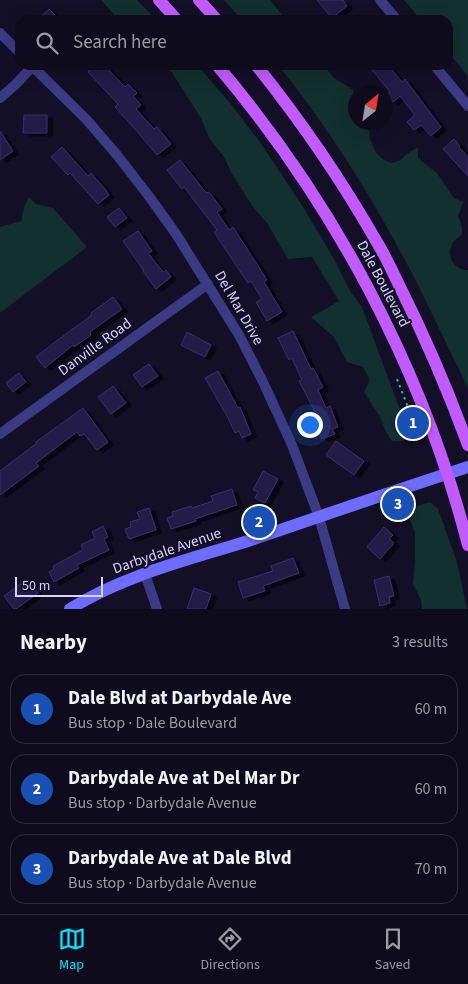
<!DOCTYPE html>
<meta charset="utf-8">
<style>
body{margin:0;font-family:"Source Sans 3",sans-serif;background:#1c1929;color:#f1f3f6}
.compass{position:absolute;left:348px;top:85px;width:45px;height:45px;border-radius:50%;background:#0e0b1c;box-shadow:0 5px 20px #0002;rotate:30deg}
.scale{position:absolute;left:15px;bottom:12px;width:88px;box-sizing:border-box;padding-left:5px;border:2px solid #d9d4ff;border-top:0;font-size:14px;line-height:18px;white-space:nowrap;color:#d9d4ff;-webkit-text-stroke:4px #130f26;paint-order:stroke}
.you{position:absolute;left:309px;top:424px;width:18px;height:18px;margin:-12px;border:4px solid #fff;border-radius:50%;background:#1a73e8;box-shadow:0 0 0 8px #1a73e833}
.badge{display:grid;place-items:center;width:32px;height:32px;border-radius:50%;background:#00e5ff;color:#fff;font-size:16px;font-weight:700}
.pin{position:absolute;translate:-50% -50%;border:2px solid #fff;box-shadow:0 1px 5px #0006}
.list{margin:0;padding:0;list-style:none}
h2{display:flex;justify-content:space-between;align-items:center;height:65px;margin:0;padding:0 20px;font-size:21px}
h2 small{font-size:16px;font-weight:400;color:#9b9ba3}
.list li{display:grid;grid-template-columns:32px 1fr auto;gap:15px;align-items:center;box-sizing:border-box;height:70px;margin:0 10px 10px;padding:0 10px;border:1px solid #2e2b3b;border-radius:15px}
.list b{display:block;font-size:19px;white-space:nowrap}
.list p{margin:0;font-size:16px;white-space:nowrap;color:#9b9ba3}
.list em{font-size:16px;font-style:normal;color:#9b9ba3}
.icon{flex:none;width:28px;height:28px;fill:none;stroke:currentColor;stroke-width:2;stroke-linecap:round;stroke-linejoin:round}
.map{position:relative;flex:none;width:468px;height:609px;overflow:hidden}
.search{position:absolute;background:#0e0b1c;box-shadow:0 5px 20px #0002;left:15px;right:15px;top:15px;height:55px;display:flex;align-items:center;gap:12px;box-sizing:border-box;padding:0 18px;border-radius:15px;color:#9b9ba3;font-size:19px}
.sheet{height:305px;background:#0e0b1c}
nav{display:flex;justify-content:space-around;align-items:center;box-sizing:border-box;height:70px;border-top:1px solid #2e2b3b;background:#0e0b1c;font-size:14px;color:#9b9ba3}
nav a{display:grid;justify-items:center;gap:2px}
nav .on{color:#00e5ff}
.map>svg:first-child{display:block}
.green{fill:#12302f}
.building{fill:#241b47;stroke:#3b2d73;filter:url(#shadow)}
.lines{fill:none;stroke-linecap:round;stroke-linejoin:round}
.path{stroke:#2fb8b0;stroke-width:2;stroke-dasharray:2.5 4;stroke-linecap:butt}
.street{stroke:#3d3a85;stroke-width:10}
.secondary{stroke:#6f6bff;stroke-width:12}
.primary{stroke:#c25bff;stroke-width:12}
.labels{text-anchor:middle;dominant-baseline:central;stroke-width:4;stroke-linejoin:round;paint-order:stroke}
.street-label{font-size:15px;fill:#d9d4ff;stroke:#130f26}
</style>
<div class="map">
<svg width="468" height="609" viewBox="0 0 468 609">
<defs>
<filter id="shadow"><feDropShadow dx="5.5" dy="3" stdDeviation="0" flood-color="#0009"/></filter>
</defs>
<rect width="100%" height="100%" fill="#130f26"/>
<path class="green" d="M101,0h36l19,20h-37z
M224,0h46l16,20h-44z
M404,0h64v76l-20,-24v-32h-27z
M153,65h44l33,38 32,42 43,65 29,49 16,32 12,16 35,95 14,33c-6,6 -10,7 -19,6l-6,-9 -6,-15 -16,-25 6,-12 -7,-13 -16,-5 -13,-25 -23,-20 28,-16 -27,-44 -24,2 -21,-36 -14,-16 -21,-33 -8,-17 -15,-19 -8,-20 -30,-47z
M278,65h45l11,13 18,11 3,4 1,29 12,1 2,16 6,14 7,6 8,4 8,-2 8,-7 11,-7v11l19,15 17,25 9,4 -5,14 4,11v7c-4,4 -10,8 -11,13 -5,11 6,24 17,23v118c-18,-36 -35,-73 -53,-109 -39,-75 -84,-149 -137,-214z
M29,197l7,7 17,4 34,39 -87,66v-86l21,-6 4,-16z
M430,502l8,7 19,53 10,47h-45l-1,-9 -8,-16 2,-24v-27l-5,-13 -8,-9z"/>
<path class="building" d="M317,0h26l4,6 -15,12z
M49,9l11,11h-23z
M95,65h9l21,22 3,-3 9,9 -4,3 8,9 -5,4 18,20 3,-2 14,17 -14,11 -22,-26 -20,-22 3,-3 -30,-32z
M368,65h20l14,17 3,-3 36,48 -10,9 -10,-11 -7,5 -7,-8 8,-7 -15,-19 -7,6 -6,-8 3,-2z
M24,115h23v18h-24z
M0,131l13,20 -13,9z
M454,139l6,7 -1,1 9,10v19l-25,-27z
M62,147l26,29 3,-3 15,17v1l3,4 -11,9 -28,-31 -2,2 -17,-18z
M180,160l23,29 4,4 2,-1 13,17 -5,3 12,18 4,-3 34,53 -3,2 18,30 -15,9 -11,-19 6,-3 -11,-18 -3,2 -34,-51 3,-2 -33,-43 -2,2 -15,-19z
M119,208l8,10 -12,9 -8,-10z
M138,231l14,20 -4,2 15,19 3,-2 5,7 -15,12 -13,-18h1l-21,-30z
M113,297l9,12 -32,23 1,3 -17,12 -1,-2 -28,23 -9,-11 19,-15 37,-27 -1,-2z
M293,331l18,38 2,-1 10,19 -5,3 8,18 4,-2 8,21 -6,2 3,5 -13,5 -11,-25 4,-2 -16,-31 3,-1 -10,-22 -3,2 -11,-22z
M187,332l24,13 -6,12 -24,-12z
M149,364l9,12 -16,11 -9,-12z
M218,371l20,37 2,-1 11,27 -9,4 -3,-7 -4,2 -7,-15 -23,-40z
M19,373l7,9 -13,10 -7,-9z
M113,386l13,17 -15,11 -13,-17z
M83,408l25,34 -11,8 -13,-16 -4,2 -3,-4 -41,31 3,3 -39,29v-24l37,-28 -1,-1z
M336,441l28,20 -10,14 -28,-20z
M263,471l15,8 -13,24 -10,-5 3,-6 -5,-2z
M232,489l5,16 -42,14 1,2 -25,8 -4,-11 6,-2 -1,-4 19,-6 1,2 21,-7 -2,-5z
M149,508l7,22 -27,9 -4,-10 6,-2 -1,-5 10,-3 -3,-7z
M103,526l5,11 -4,2 5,11 -32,15 2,3 -25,14 -5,-10 5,-3 -1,-3 30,-16 -2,-5 14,-7 -3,-6z
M384,527l9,8 -4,4 5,4 -14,16 -13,-12z
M293,558l6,15 -36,13 2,5 -22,7 -5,-16 35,-11 -2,-5z
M389,576l5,20 -5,1 1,6 -10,3 -6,-26z
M23,582l3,4 4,-3 8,10 -22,16h-2l-10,-13z
M194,588l17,6 -5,15h-19z"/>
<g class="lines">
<path class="path" d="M397,379l22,56"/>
<path class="street" d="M380,0l17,20
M0,33l20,20
M31,65l55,54 31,36 31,40 28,39 63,101 24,47 29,63 27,72 26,92
M434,65l34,41
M0,98l15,-13 18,-19
M0,434l208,-150
M145,574l12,35"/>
<path class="secondary" d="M70,609c54,-34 118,-49 178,-68 73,-25 146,-50 220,-74"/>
<path class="primary" d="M159,0l18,20
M199,0l18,20
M217,65c117,138 206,304 251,480
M256,65c45,56 86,116 122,179 8,13 14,27 21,41 26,52 49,105 69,160"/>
</g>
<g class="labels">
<g class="street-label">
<text transform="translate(383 284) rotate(62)">Dale Boulevard</text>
<text transform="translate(239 308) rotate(60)">Del Mar Drive</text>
<text transform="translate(95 347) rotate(-36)">Danville Road</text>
<text transform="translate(167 551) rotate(-19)">Darbydale Avenue</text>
</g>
</g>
</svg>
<svg class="compass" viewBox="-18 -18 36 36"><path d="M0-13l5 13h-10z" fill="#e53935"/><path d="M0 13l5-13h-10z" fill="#9b9ba3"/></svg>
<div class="scale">50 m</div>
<div class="you"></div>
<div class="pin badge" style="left:413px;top:423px;background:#1a4fb4">1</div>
<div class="pin badge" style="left:259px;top:522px;background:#1a4fb4">2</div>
<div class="pin badge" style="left:398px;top:504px;background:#1a4fb4">3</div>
<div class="search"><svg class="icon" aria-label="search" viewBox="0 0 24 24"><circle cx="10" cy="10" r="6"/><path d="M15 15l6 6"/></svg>Search here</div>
</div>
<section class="sheet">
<h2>Nearby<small>3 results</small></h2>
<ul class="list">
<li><span class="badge" style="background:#1a4fb4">1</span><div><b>Dale Blvd at Darbydale Ave</b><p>Bus stop · Dale Boulevard</p></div><em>60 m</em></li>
<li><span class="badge" style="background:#1a4fb4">2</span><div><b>Darbydale Ave at Del Mar Dr</b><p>Bus stop · Darbydale Avenue</p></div><em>60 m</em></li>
<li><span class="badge" style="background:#1a4fb4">3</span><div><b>Darbydale Ave at Dale Blvd</b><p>Bus stop · Darbydale Avenue</p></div><em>70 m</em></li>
</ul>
</section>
<nav>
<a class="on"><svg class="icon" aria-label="map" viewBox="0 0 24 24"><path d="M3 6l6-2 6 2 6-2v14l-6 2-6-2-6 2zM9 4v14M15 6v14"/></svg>Map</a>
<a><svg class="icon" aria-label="directions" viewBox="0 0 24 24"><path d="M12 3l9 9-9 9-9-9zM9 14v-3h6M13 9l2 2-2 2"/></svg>Directions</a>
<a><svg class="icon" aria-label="saved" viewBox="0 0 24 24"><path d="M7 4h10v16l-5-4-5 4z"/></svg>Saved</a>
</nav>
